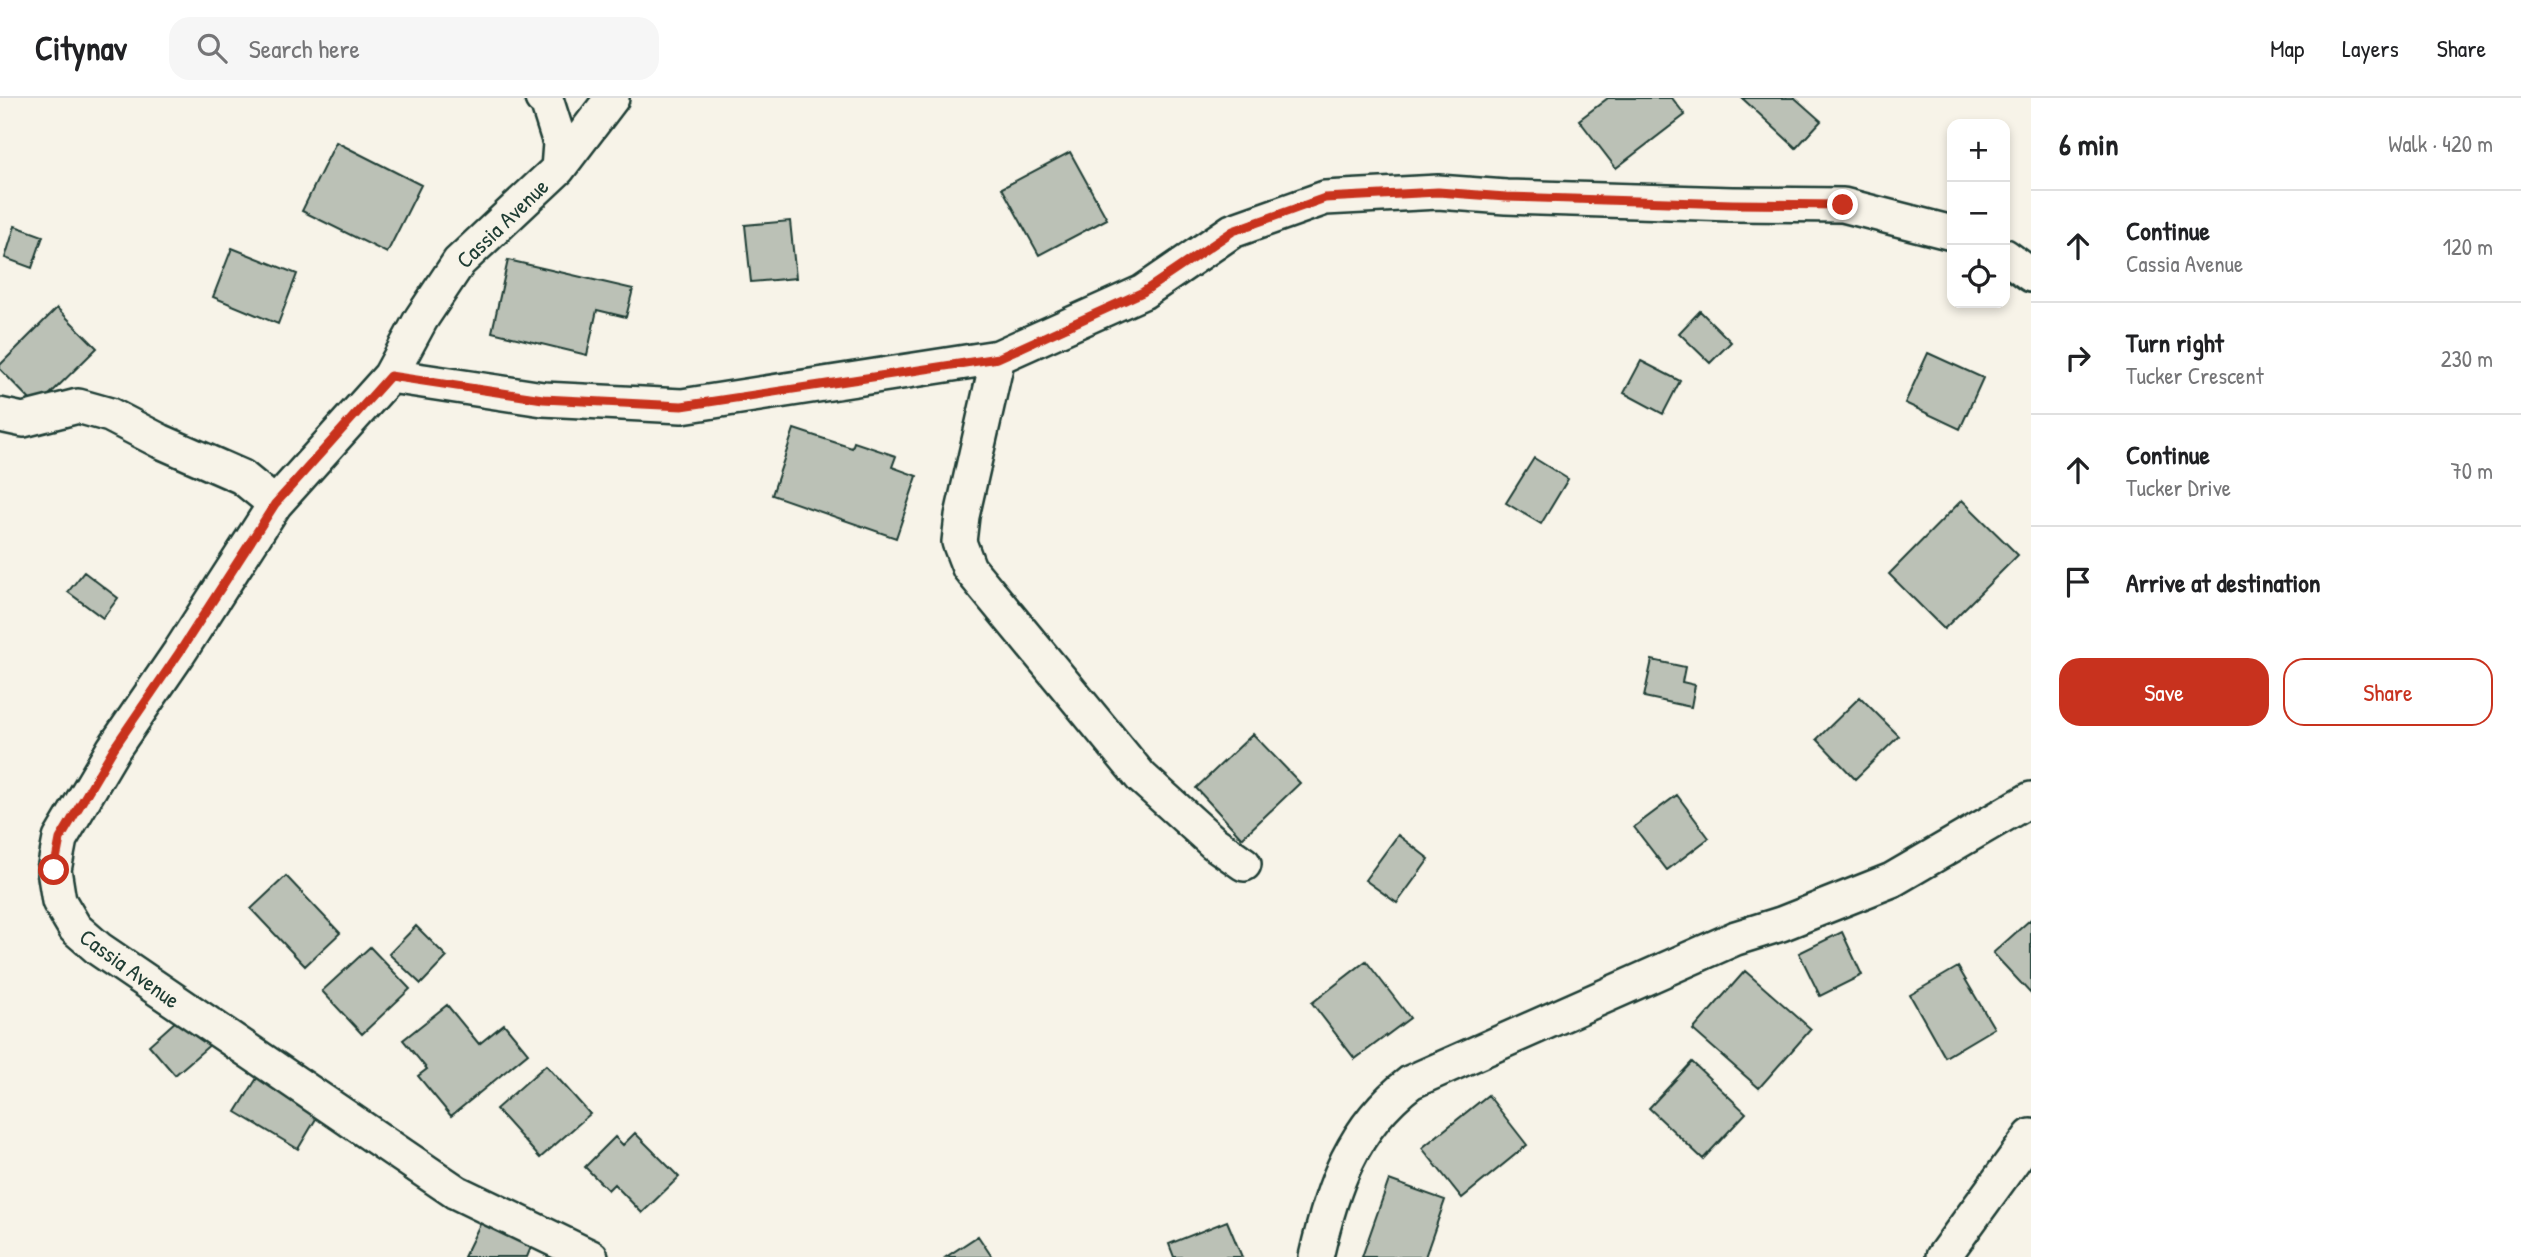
<!DOCTYPE html>
<meta charset="utf-8">
<style>
body{margin:0;font-family:"Patrick Hand",sans-serif;background:#f6f6f6;color:#202124}
.controls{position:absolute;right:21px;top:21px;display:grid;overflow:hidden;border-radius:14px;box-shadow:0 4px 10px #0003}
.controls button{width:63px;height:63px;display:grid;place-items:center;padding:0;border:0;border-bottom:2px solid #e0e0e0;background:#fff;color:#202124;font:35px sans-serif}
.stop{position:absolute;width:21px;height:21px;margin:-16px;border:5px solid #c8321e;border-radius:50%;background:#fff}
.stop.end{background:#c8321e;border-color:#fff;box-shadow:0 2px 7px #0008}
.list{margin:0;padding:0;list-style:none}
h2{display:flex;justify-content:space-between;align-items:center;height:91px;margin:0;padding:0 28px;font-size:30px}
h2 small{font-size:23px;font-weight:400;color:#757577}
.list li{display:grid;grid-template-columns:46px 1fr auto;gap:21px;align-items:center;box-sizing:border-box;height:112px;padding:0 28px;border-top:2px solid #e0e0e0}
.list b{display:block;font-size:26px;white-space:nowrap}
.list p{margin:0;font-size:23px;white-space:nowrap;color:#757577}
.list em{font-size:23px;font-style:normal;color:#757577}
.actions{display:flex;gap:14px;padding:21px 28px}
.actions a{flex:1;padding:16px 0;border:2px solid #c8321e;border-radius:21px;text-align:center;font-size:24px;color:#c8321e}
.actions .main{background:#c8321e;color:#fff}
.icon{flex:none;width:38px;height:38px;fill:none;stroke:currentColor;stroke-width:2;stroke-linecap:round;stroke-linejoin:round}
.map{position:relative;flex:none;width:2031px;height:1159px;overflow:hidden}
header{display:flex;align-items:center;gap:42px;box-sizing:border-box;height:98px;padding:0 35px;background:#fff;border-bottom:2px solid #e0e0e0}
header strong{font-size:33px}
nav{display:flex;gap:38px;margin-inline-start:auto;font-size:24px}
.search{width:490px;height:63px;background:#f6f6f6;display:flex;align-items:center;gap:18px;box-sizing:border-box;padding:0 24px;border-radius:21px;color:#757577;font-size:26px}
main{display:flex}
aside{flex:1;background:#fff}
.map>svg:first-child{display:block}
.building{fill:#bbc1b6;stroke:#1f3d34;stroke-width:2}
.lines{fill:none;stroke-linecap:round;stroke-linejoin:round}
.minor-casing{stroke:#1f3d34;stroke-width:38}
.minor{stroke:#f7f3e8;stroke-width:33}
.route{stroke:#c8321e;stroke-width:9}
.labels{text-anchor:middle;dominant-baseline:central;stroke-width:5;stroke-linejoin:round;paint-order:stroke}
.street-label{font-size:23px;fill:#1f3d34;stroke:#f7f3e8}
</style>
<header>
<strong>Citynav</strong>
<div class="search"><svg class="icon" aria-label="search" viewBox="0 0 24 24"><circle cx="10" cy="10" r="6"/><path d="M15 15l6 6"/></svg>Search here</div>
<nav><a>Map</a><a>Layers</a><a>Share</a></nav>
</header>
<main>
<div class="map">
<svg width="2031" height="1159" viewBox="0 0 2031 1159">
<rect width="100%" height="100%" fill="#f7f3e8"/>
<filter id="ink" filterUnits="userSpaceOnUse"><feTurbulence type="fractalNoise" baseFrequency=".0143" numOctaves="2"/><feDisplacementMap in="SourceGraphic" scale="14" xChannelSelector="R" yChannelSelector="G"/><feConvolveMatrix kernelMatrix="1 2 1 2 8 2 1 2 1" color-interpolation-filters="sRGB"/></filter>
<g filter="url(#ink)">
<path class="building" d="M1608,0h64l13,17 -69,53 -37,-48z
M1742,0h53l26,23 -25,27z
M336,44l85,43 -34,68 -85,-42z
M1070,54l37,67 -68,36 -37,-67z
M790,123l6,57 -45,4 -6,-57z
M15,128l28,10 -11,32 -27,-10z
M232,150l65,26 -19,50 -65,-27z
M508,162l125,29 -7,28 -29,-7 -10,45 -95,-23z
M57,210l40,40 -60,59 -37,-38v-4z
M1700,213l31,31 -21,21 -31,-30z
M1928,255l55,25 -23,51 -55,-26z
M1641,263l39,20 -17,33 -39,-21z
M794,331l58,19 2,-6 42,14 -4,11 25,9 -21,62 -124,-43z
M1534,360l34,21 -27,45 -35,-21z
M1962,402l56,55 -74,74 -55,-55z
M84,474l34,26 -15,20 -35,-26z
M1652,562l33,7 -3,15 13,3 -4,22 -47,-10z
M1860,599l39,39 -44,43 -38,-40z
M1253,636l47,49 -58,55 -46,-50z
M1677,697l32,43 -42,32 -33,-43z
M1398,737l31,24 -32,44 -32,-23z
M286,778l54,57 -35,33 -54,-57z
M2031,821v75l-38,-41z
M416,828l31,31 -26,27 -32,-30z
M1842,834l20,43 -42,21 -21,-43z
M370,849l40,42 -48,45 -40,-43z
M1366,863l44,57 -55,41 -43,-56z
M1958,869l36,61 -49,29 -35,-62z
M1745,873l66,58 -52,59 -66,-58z
M447,907l32,39 25,-20 24,29 -77,63 -33,-40 9,-7 -24,-29z
M186,914l26,31 -37,32 -26,-30z
M1692,964l54,51 -43,46 -54,-51z
M546,967l44,49 -50,44 -44,-49z
M262,972l61,37 -25,42 -62,-37z
M1488,997l39,50 -65,53 -40,-50z
M635,1035l44,44 -37,36 -28,-29 -6,6 -23,-23 30,-30 8,8z
M1389,1082l56,20 -20,57h-63z
M482,1122l50,25 -5,12h-63z
M1227,1123l15,36h-68l-5,-13z
M978,1138l14,21h-46z"/>
<g class="lines">
<g class="minor-casing">
<path id="minor" d="M542,0l5,4 13,41 -2,26
M2005,158l26,19
M998,259l-36,159 -3,26 10,26 172,209 73,66 30,21
M390,278l153,23 139,7 316,-49 145,-65 89,-61 93,-33 113,-6 68,5 226,7 111,1 109,28
M0,317l23,5 55,-14 32,9 50,26 82,36 33,27
M591,1159l-135,-65 -357,-243 -24,-21 -16,-27 -5,-31 6,-31 54,-91 65,-95 96,-149 115,-128 31,-57 38,-57 99,-93 54,-71
M1316,1159c16,-70 36,-130 95,-175l325,-144 45,-14 111,-44 139,-81
M1943,1159l88,-121"/>
</g>
<use href="#minor" class="minor"/>
</g>
</g>
<g class="lines" filter="url(#ink)">
<path class="route" d="M54,772l6,-31 54,-91 65,-95 96,-149 115,-128 153,23 139,7 316,-48 145,-66 90,-61 92,-33 113,-6 68,5 226,7 111,1"/>
</g>
<g class="labels">
<g class="street-label">
<text transform="translate(502 125) rotate(-44)">Cassia Avenue</text>
<text transform="translate(130 870) rotate(36)">Cassia Avenue</text>
</g>
</g>
</svg>
<div class="controls">
<button>+</button>
<button>−</button>
<button><svg class="icon" aria-label="locate" viewBox="0 0 24 24"><circle cx="12" cy="12" r="6"/><path d="M12 2v4M12 18v4M2 12h4M18 12h4"/></svg></button>
</div>
<div class="stop" style="left:54px;top:772px"></div>
<div class="stop end" style="left:1843px;top:107px"></div>
</div>
<aside>
<h2>6 min<small>Walk · 420 m</small></h2>
<ul class="list">
<li><svg class="icon" aria-label="ahead" viewBox="0 0 24 24"><path d="M12 20V5M6 11l6-6 6 6"/></svg><div><b>Continue</b><p>Cassia Avenue</p></div><em>120 m</em></li>
<li><svg class="icon" aria-label="right" viewBox="0 0 24 24"><path d="M7 20v-9h11M14 6l5 5-5 5"/></svg><div><b>Turn right</b><p>Tucker Crescent</p></div><em>230 m</em></li>
<li><svg class="icon" aria-label="ahead" viewBox="0 0 24 24"><path d="M12 20V5M6 11l6-6 6 6"/></svg><div><b>Continue</b><p>Tucker Drive</p></div><em>70 m</em></li>
<li><svg class="icon" aria-label="arrive" viewBox="0 0 24 24"><path d="M6 21V4h12l-3 4 3 4H6"/></svg><div><b>Arrive at destination</b></div></li>
</ul>
<div class="actions"><a class="main">Save</a><a>Share</a></div>
</aside>
</main>
